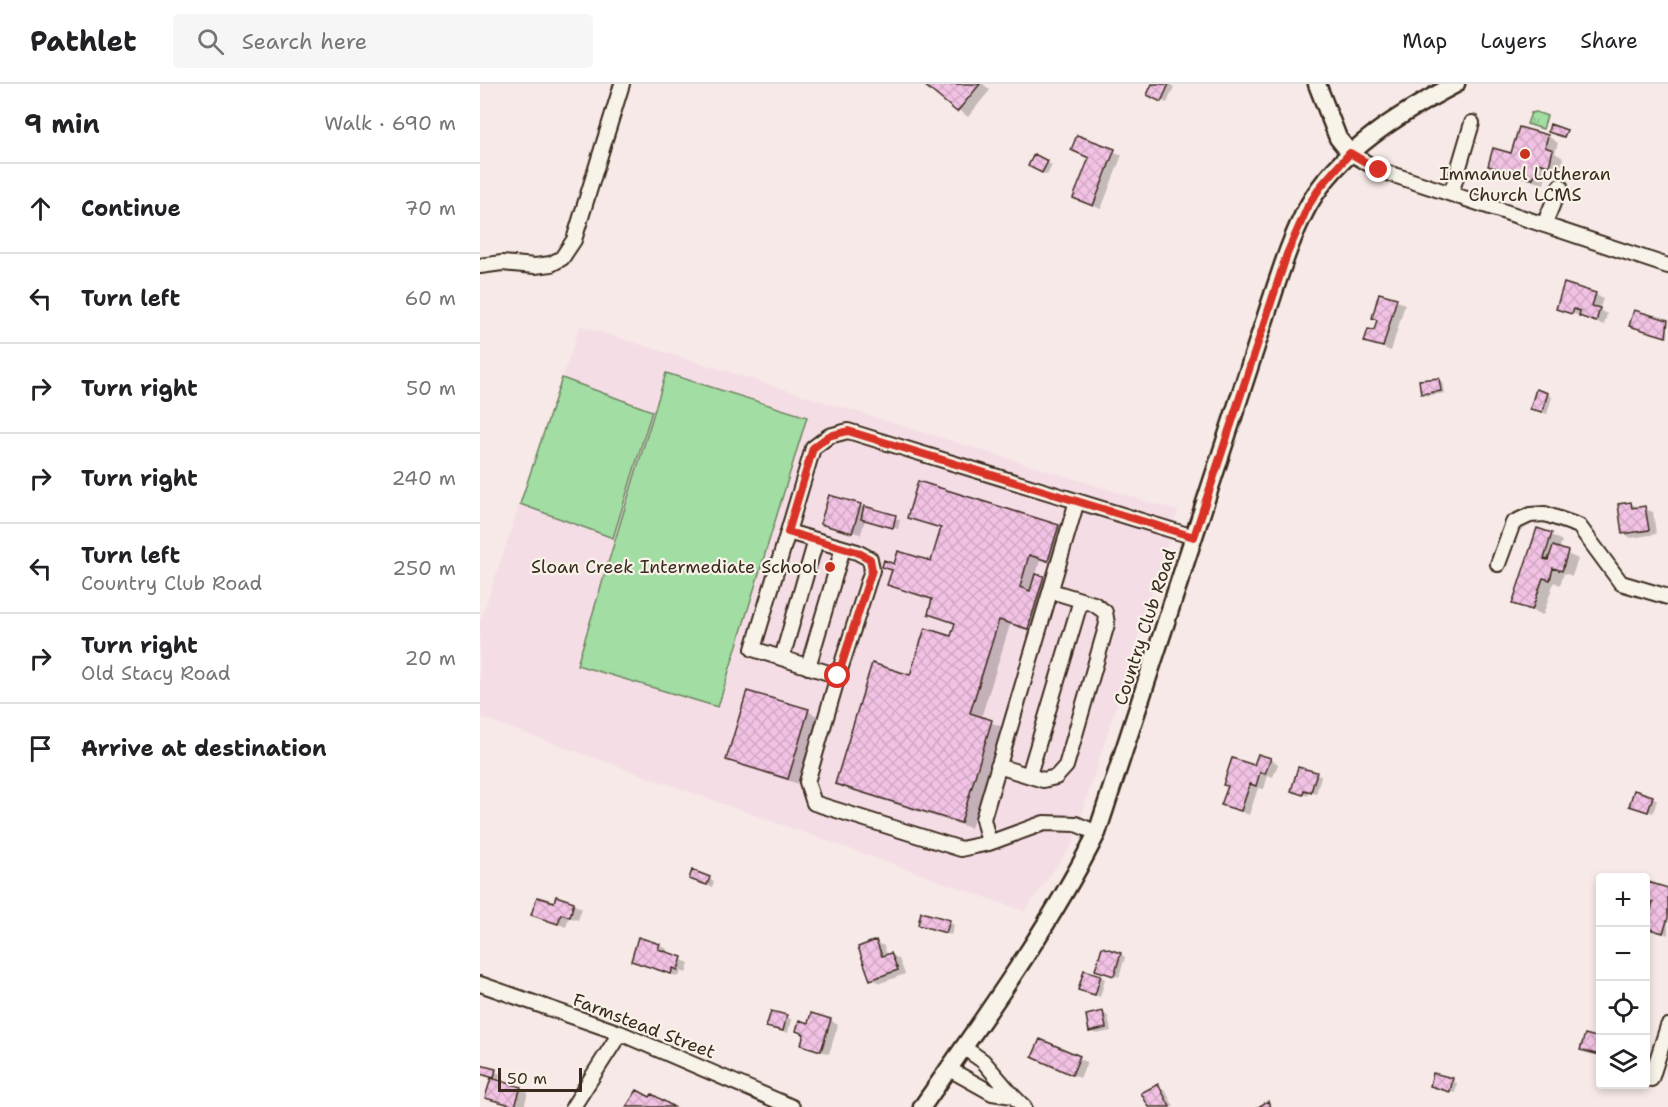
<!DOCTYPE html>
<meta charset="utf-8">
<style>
body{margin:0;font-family:"Shantell Sans",sans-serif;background:#f6f6f6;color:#202124}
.controls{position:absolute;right:18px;bottom:18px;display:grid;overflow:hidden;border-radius:6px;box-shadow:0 3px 9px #0003}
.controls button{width:54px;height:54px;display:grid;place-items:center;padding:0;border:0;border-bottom:2px solid #e0e0e0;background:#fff;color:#202124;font:30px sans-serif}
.scale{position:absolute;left:18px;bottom:15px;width:84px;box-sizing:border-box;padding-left:6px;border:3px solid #3b2a1e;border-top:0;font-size:16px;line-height:21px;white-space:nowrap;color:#3b2a1e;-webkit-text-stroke:4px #f7f3e8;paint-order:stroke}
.stop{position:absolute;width:18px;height:18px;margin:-14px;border:4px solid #d93025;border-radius:50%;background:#fff}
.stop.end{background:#d93025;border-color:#fff;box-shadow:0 2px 6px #0008}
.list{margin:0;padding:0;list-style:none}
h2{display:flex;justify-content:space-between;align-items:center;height:78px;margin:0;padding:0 24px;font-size:26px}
h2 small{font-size:20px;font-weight:400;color:#757577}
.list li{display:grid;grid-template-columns:39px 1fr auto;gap:18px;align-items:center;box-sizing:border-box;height:90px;padding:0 24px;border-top:2px solid #e0e0e0}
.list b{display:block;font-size:22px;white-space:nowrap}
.list p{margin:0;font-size:20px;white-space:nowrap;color:#757577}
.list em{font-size:20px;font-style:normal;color:#757577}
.icon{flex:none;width:33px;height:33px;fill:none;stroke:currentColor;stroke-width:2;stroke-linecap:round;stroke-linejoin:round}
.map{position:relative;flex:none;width:1188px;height:1023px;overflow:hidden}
header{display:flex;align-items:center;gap:36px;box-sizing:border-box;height:84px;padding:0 30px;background:#fff;border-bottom:2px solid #e0e0e0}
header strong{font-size:28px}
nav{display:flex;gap:33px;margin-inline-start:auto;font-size:21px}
.search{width:420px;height:54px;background:#f6f6f6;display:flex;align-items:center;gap:15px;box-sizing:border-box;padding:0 21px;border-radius:6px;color:#757577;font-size:22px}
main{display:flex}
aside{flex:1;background:#fff}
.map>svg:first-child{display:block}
.built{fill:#f5dde6}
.park{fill:url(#park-tufts);stroke:#6e8460;stroke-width:1.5}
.pitch{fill:#a2dda3;stroke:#6e8460;stroke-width:1.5}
.shadow{fill:#0003}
.building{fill:url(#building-cross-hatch);stroke:#3b2a1e;stroke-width:1.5}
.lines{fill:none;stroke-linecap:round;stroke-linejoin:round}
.minor-casing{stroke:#3b2a1e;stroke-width:18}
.major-casing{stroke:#3b2a1e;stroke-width:21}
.minor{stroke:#f7f3e8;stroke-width:14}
.major{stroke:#f7f3e8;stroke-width:16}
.route{stroke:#d93025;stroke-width:8}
.poi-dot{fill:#c8321e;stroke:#f7f3e8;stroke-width:2}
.labels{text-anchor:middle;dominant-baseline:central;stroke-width:4.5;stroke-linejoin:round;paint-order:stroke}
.poi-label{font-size:18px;fill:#3b2a1e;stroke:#f7f3e8}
.street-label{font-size:18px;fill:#3b2a1e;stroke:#f7f3e8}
</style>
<header>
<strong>Pathlet</strong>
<div class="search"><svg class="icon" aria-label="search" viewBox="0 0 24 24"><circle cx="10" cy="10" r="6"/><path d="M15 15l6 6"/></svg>Search here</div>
<nav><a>Map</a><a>Layers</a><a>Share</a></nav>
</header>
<main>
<aside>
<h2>9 min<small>Walk · 690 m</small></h2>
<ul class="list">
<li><svg class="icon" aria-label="ahead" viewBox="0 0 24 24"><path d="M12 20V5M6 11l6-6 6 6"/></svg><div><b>Continue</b></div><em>70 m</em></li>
<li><svg class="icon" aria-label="left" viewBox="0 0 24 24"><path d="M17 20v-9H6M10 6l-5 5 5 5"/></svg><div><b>Turn left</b></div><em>60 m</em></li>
<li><svg class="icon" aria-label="right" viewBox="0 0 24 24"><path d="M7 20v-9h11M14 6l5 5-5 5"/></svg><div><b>Turn right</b></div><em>50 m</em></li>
<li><svg class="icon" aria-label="right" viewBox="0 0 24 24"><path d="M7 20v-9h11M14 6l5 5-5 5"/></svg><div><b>Turn right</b></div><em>240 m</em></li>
<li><svg class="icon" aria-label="left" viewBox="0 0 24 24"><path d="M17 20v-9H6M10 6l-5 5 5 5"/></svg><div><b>Turn left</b><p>Country Club Road</p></div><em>250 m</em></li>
<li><svg class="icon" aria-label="right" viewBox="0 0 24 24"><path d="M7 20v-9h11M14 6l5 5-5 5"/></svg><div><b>Turn right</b><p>Old Stacy Road</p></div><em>20 m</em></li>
<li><svg class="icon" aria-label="arrive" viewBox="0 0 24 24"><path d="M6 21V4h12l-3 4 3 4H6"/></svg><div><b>Arrive at destination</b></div></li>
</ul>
</aside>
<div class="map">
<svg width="1188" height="1023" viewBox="0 0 1188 1023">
<defs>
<pattern id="park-tufts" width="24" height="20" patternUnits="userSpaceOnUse" patternTransform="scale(1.5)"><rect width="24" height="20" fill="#a2dda3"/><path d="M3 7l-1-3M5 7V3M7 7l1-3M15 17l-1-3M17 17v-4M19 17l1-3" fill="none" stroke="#8cbe8c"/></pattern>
<pattern id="building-cross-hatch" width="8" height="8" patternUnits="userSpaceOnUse" patternTransform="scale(1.5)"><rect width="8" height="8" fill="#f2c2e4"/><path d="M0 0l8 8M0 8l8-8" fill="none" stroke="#d0a7c3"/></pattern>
</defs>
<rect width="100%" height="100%" fill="#f6e9e7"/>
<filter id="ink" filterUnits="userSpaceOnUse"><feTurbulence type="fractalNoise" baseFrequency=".0167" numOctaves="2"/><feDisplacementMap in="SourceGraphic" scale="12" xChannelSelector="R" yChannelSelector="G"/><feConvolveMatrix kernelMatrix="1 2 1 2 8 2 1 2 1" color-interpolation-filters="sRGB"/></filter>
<g filter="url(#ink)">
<path class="built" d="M100,242l598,185 -106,334 -48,66 -544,-194v-95z"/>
<path class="park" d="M1056,28l11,4 -4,13 -16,-5 4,-11z"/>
<path class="pitch" d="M186,289l141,44 -89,290 -141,-42z
M82,294l90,33 -39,127 -93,-34z"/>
<path class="shadow" d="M445,0h58l7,6 -22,27z
M674,0h14l6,3 -7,16 -13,-6z
M1068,52l10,7 -3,10 8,5 -3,13 -12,-3 -4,16 -44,-12 -11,-6z
M598,53l44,18 -21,54 -26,-11 16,-40z
M554,72l18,9 -5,10 -17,-9z
M1115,210l8,5 -4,11 8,4 -3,11 -46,-17z
M900,211l25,9 -14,47 -25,-10 9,-9z
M1155,227l33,10v17l-37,-13z
M958,295l5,3 2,11 -18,3 -5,-3z
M1067,310l5,3 -5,17 -10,-3z
M1151,420l22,8 3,22 -25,4 -8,-5z
M380,422l40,14 -2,9 -33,-9 -5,17v-3l-38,-11z
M429,433l150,9 10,6 -10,34 -19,-6 -4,15 18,9 -16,50 -28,-9 -29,93 21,9 -31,101 -124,-39 -11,-6 75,-106 41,-39 4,-13 -26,-11 3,-13 -44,-16 4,-13 -9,-5 48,-4 10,-33z
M1071,451l11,6 -3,9 19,9 -6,17 -8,-3 -4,12 -6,-3 -11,33 -29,-12z
M328,627l11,6 -20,67 -61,-19 -10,-6z
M790,675l8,5 -5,13 -5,-2 -4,14 -6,-1 -9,27 -26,-11 32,-37z
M836,690l5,2 -5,18 -7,-2 -1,4 -15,-6z
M1172,713l5,3 -4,13 -22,-8z
M213,788l21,9 -2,6 -17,-6z
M1169,800l19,6v45l-21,-8 7,-24 -8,-4z
M77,814l25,10 -4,12 -9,-3 -3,10 -33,-13 22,-10z
M469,838l5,3 -3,10 -32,-11z
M396,858l8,4 3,10 4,-2 8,5 6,15 -25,9 -8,-4z
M179,861l8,4 -1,5 23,9 -3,10 -5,-2 -2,6 -47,-17z
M640,870l5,3 -6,20 -22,-8z
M620,892l5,3 -5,18 -20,-7z
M292,928l19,7 -3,14 -20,-7z
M623,929l5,3 3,15 -15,3 -5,-3z
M350,936l8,5 -9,29 -27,-10 3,-9 -7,-4 11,-6z
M561,957l46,21 -7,16 -38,-17z
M1,983l20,7 -3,8 30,10 -4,15h-10l-27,-10 5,-19 -12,-5z
M954,991l23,8 -2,10 -24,-7z
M678,1002l7,4 9,17h-23z"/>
<path class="building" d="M443,0h57l-23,28z
M672,0h17l-8,18 -14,-7z
M1070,40l17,6 -3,7 -16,-5z
M1039,43l29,8 -3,12 8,3 -4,16 -11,-3 -5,16 -45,-13 5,-18 18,5z
M597,51l38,14 -22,57 -20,-8 16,-40 -18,-8z
M554,70l14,7 -6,12 -14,-7z
M1084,199l32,10 -4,13 8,2 -4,14 -17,-6 1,-5 -6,-2 -2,5 -16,-5z
M899,209l18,5 -14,49 -19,-5 4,-13 6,1 3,-10 -5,-2z
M1154,226l34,10 -2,17 -37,-11z
M959,294l2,13 -20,3 -2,-14z
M1056,305l12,4 -6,19 -12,-3z
M438,397l141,44 -11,36 -19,-6 -9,32 10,4 5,-17 9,2 -16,53 -29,-9 -29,93 22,7 -31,103 -126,-39 37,-121 38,12 15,-47 26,8 4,-13 -27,-9 4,-15 -45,-14 5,-15 -10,-3 2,-7 10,4 4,-13 33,10 10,-33 -34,-10z
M349,411l32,9 -9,29 -32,-9z
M1151,418l1,6 13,-2 4,24 -27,4 -4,-30z
M384,422l32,9 -3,13 -32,-9z
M1057,444l15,5 -8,26 4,1 5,-14 15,5 -6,20 -9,-3 -3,12 -7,-2 -11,32 -20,-6z
M267,607l62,18 -21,70 -62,-19z
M778,670l13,4 -6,16 -5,-2 -4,14 -6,-2 -9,27 -20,-6 7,-19 -5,-1 9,-27 22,7z
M818,683l19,5 -6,20 -7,-2 -1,5 -12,-4z
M1154,706l19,6 -5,16 -19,-6z
M212,786l18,7 -3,8 -18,-6z
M1168,798l20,6v30l-5,15 -17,-5 7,-26 -7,-2z
M76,812l18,6 -4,15 -9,-3 -3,10 -27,-9 6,-18 17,5z
M441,828l29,8 -4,13 -28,-8z
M158,853l22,7 -2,5 24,8 -4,13 -5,-2 -2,6 -40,-13z
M396,856l6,16 9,-3 7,17 -28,10 -12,-33z
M622,863l19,6 -7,23 -19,-6z
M604,886l17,5 -6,20 -17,-5z
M291,927l16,4 -4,16 -17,-4z
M623,927l3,17 -17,4 -3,-17z
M331,929l20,6 -10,32 -20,-6 3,-11 -8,-3 3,-11 9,3z
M1105,950l15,4v17l-20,-5z
M560,955l40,17 -8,19 -40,-18z
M0,981l16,4 -2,9 -14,-4z
M953,989l20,5 -3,14 -20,-6z
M11,994l30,9 -6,19 -30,-8z
M678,1000l12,23h-21l-8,-14z
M157,1006l13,7 2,-3 22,13h-48z
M788,1017l3,6h-13z"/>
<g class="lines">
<g class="minor-casing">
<path id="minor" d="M870,69l29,17 289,96
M971,110l21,-71
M1064,141l16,-39
M0,182l22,-3 33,3 16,-2 11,-6 12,-18 48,-156
M308,448l69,20 13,7 2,11 -34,106
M1018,480l15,-41 17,-8 15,-1 34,12 42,57 47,14
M302,574l34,-118
M328,583l35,-119
M518,682l45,14 13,-3 10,-11 41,-142 -2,-12 -11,-8 -43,-13
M549,691l52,-175
M617,749l-21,-9 -32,-1 -55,20 -28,6 -147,-46 -7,-21 31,-106 -85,-27 60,-201 16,-12 19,-5 346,106
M509,759l-6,-24 94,-318
M0,900l140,49 172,74
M469,985l43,24 21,3 -30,-35 -20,-14
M1171,995l17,-53
M533,1012l11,11
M93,1023l47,-74"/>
</g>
<g class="major-casing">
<path id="major" d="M837,0l21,54 12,15
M442,1023c62,-89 126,-177 175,-274l170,-520c12,-36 23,-74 41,-107 31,-56 93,-93 148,-122"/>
</g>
<use href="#minor" class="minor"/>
<use href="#major" class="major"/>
</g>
</g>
<g class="lines" filter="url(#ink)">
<path class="route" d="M358,592l34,-106 -2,-11 -13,-7 -69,-20 25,-84 16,-12 19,-5 346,106 93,-283 21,-48 13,-20 29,-33 29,17"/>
</g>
<g class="poi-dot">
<circle cx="1045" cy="70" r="6"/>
<circle cx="350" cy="483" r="6"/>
</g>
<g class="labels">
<g class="poi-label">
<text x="1045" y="90">Immanuel Lutheran<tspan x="1045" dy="21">Church LCMS</tspan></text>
<text x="338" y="483" text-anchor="end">Sloan Creek Intermediate School</text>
</g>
<g class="street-label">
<text transform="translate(665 543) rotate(-72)">Country Club Road</text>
<text transform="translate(164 942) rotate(21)">Farmstead Street</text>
</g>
</g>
</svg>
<div class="controls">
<button>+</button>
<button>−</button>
<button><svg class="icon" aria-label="locate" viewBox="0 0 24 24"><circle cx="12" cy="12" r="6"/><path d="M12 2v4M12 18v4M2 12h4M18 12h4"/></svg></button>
<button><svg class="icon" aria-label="layers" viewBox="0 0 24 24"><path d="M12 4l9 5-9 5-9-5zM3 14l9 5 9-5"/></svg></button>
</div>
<div class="scale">50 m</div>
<div class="stop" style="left:358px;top:592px"></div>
<div class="stop end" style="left:899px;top:86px"></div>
</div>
</main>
